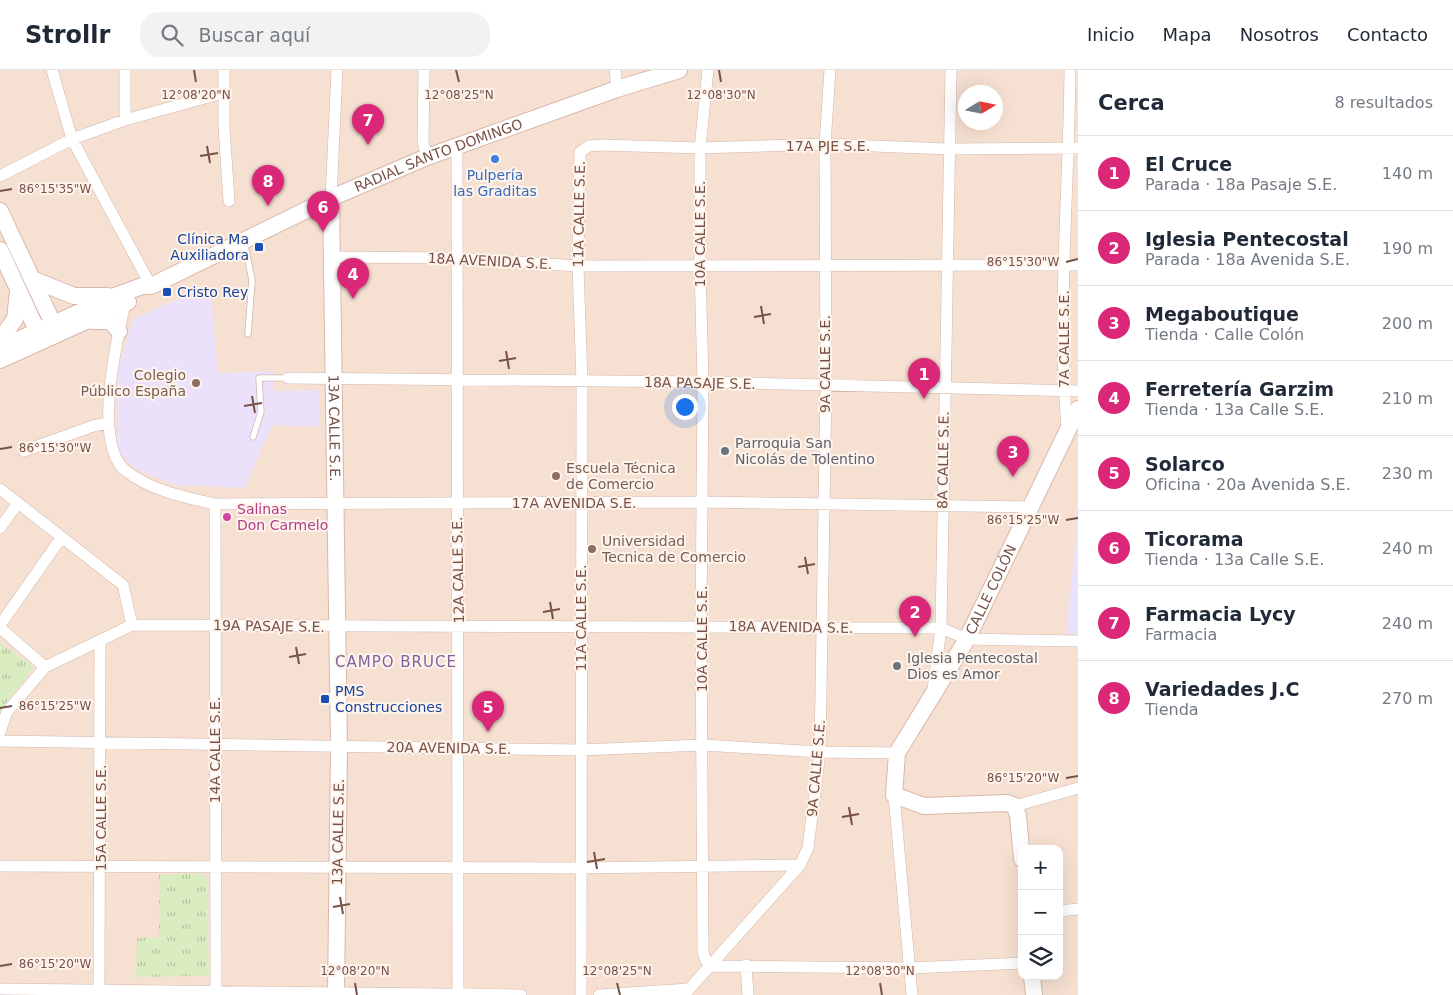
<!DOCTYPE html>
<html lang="es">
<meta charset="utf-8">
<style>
body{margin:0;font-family:"DejaVu Sans",sans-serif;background:#f2f2f3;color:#1f2937}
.controls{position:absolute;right:15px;bottom:15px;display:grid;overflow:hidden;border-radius:10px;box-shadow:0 5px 20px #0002}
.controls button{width:45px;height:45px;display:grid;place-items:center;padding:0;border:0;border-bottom:1px solid #e0e1e3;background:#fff;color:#1f2937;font:25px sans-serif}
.compass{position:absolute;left:958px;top:15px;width:45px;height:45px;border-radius:50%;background:#fff;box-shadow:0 5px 20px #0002;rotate:80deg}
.you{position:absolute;left:684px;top:336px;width:18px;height:18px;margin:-12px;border:4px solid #fff;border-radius:50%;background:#1a73e8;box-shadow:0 0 0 8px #1a73e833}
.badge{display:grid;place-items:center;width:32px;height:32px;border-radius:50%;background:#db2777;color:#fff;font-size:16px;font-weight:700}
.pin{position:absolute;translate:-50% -41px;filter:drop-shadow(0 1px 2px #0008)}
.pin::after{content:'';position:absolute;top:26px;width:18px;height:15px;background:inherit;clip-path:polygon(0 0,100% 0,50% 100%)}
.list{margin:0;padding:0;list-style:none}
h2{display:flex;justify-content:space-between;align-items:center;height:65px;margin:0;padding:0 20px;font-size:21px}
h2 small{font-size:16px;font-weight:400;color:#747a83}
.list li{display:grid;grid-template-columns:32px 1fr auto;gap:15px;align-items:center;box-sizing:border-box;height:75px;padding:0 20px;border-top:1px solid #e0e1e3}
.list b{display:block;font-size:19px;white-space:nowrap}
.list p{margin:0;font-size:16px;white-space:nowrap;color:#747a83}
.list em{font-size:16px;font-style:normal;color:#747a83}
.icon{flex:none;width:28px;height:28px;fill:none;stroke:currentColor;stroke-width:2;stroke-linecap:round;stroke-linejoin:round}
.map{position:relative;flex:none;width:1078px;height:925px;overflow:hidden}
header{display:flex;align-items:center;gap:30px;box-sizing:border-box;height:70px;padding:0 25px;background:#fff;border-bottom:1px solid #e0e1e3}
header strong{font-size:24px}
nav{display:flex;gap:28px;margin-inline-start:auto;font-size:18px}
.search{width:350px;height:45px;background:#f2f2f3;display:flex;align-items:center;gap:12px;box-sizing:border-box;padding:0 18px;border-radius:20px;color:#747a83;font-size:19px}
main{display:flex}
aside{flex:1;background:#fff}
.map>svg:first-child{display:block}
.residential{fill:#f6e0d2;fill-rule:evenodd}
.education{fill:#ece1fa}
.park{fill:url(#park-tufts)}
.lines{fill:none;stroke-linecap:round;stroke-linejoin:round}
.lane-casing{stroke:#d2b7ac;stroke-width:7}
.street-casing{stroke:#d2b7ac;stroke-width:12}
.secondary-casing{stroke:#d9b7ab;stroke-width:18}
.lane{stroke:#fff;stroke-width:5.5}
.street{stroke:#fff;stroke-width:11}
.secondary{stroke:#fff;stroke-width:16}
.ticks{fill:none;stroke:#785147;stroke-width:2}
.shop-dot{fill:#3f7fe0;stroke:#fff4ec;stroke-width:2}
.transit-dot{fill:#1a4fb4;stroke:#fff4ec;stroke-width:2}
.education-dot{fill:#8d6e63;stroke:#fff4ec;stroke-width:2}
.worship-dot{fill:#6b7280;stroke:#fff4ec;stroke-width:2}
.hotel-dot{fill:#d1479c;stroke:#fff4ec;stroke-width:2}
.labels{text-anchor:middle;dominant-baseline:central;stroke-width:4;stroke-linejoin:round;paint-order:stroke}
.street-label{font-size:14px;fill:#785147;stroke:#fff4ec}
.shop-label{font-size:14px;fill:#366cbe;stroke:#fff4ec}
.transit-label{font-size:14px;fill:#164399;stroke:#fff4ec;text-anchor:start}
.education-label{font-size:14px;fill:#785e54;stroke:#fff4ec;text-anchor:start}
.worship-label{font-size:14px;fill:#5b616d;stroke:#fff4ec;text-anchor:start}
.hotel-label{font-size:14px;fill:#b23c85;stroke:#fff4ec;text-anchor:start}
.neighbourhood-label{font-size:15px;letter-spacing:1px;fill:#7f629c;stroke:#fff4ec}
.ticks-label{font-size:12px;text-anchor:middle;fill:#785147;stroke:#fff4ec;stroke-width:4;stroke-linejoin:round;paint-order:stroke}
</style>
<header>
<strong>Strollr</strong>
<div class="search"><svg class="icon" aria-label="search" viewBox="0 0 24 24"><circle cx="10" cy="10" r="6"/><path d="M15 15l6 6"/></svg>Buscar aquí</div>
<nav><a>Inicio</a><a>Mapa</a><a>Nosotros</a><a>Contacto</a></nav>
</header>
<main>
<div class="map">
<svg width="1078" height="925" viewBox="0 0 1078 925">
<defs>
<pattern id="park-tufts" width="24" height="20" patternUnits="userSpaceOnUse" patternTransform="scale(1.25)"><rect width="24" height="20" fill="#daedc1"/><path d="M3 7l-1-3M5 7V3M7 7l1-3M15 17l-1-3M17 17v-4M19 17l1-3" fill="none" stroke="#b6c29f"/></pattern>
</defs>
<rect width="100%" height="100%" fill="#feefe4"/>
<path class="residential" d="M0,0h1078v925h-1078zM966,22h30v30h-30zM1022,779h37v127h-37z"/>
<path class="education" d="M210,215l8,88 56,-2v20l46,-1v37l-48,-2 -27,63 -71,-3 -40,-17 -16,-18 -1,-77 16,-54z
M1078,388v176h-12l10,-99z"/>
<path class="park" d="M0,573l34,24 -28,36 -6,12z
M200,803l7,5 2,98 -73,1 1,-39 22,-1v-62z"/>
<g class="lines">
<g class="lane-casing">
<path id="lane" d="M244,171l8,39 -4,54
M253,367l8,-25 -2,-34h29"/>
</g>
<g class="street-casing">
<path id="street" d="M52,0l20,69 79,147
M125,0v50
M224,0v57l5,74
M424,0l-1,72 4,15
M615,0l2,19
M708,0l-8,78v119l3,115 -2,243 2,327 3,9 5,5 199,2 112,-5
M457,75l1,850
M0,106l72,-37 53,-19 98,-27
M331,128l6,-128
M332,187l124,1 122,8 500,-1
M125,233c-8,37 -33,141 1,168 26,20 58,26 89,33l487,-2 329,5
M288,308l415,4 375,9
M1067,359c-10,-119 2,-240 3,-359
M24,381l69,-25 15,-3
M0,419l123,96 9,40
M215,434l1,491
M0,458l18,-25
M0,555l61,-87
M0,558l45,39
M933,620l8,-62 10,-558
M0,662l7,-20 38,-45 87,-42 809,3 26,11 111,2
M0,671l580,9 123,-5 117,7 77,1
M894,725l18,200
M1015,736l63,-18
M0,796l580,2 220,-3
M1059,841l19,-2
M746,895l2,30
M0,919l521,6
M99,925l1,-355
M581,925l1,-613 -4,-116 2,-114 9,-6 13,-1 98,3 125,-4 123,5 130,-1
M599,925l90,-6
M684,925l116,-130 8,-17 12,-96 6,-366 -1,-242 5,-74"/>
</g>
<g class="secondary-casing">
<g id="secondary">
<path id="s1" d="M331,128l8,549 -3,248"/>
<path d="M0,141l57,121"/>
<path d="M0,180l41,89"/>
<path d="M32,209l42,17h34"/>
<path d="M92,251h18l9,10"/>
<path d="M0,270l15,-21 3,-27"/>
<path id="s2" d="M0,278l115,-52 27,-10h9l180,-88 96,-41 190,-68 62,-19"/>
<path d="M0,290l128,-58"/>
<path id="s3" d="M1022,789l-4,-43 -3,-10 -8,-3 -83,3 -30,-11 3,-42 70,-114 111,-230"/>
<path d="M1032,906l2,19"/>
</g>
</g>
<use href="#lane" class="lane"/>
<use href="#street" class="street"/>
<use href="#secondary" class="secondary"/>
</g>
<path class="ticks" d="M194,0l2,12M456,0l3,12M719,0l2,12M207,76l3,17M200,86l18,-3M0,121l12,-2M1066,192l12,-3M761,236l3,18M754,247l17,-3M506,281l3,18M499,291l17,-3M252,326l3,17M244,336l18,-3M0,379l12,-2M1066,450l12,-2M805,487l3,17M798,497l17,-3M550,532l3,17M543,542l17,-3M296,577l3,17M289,587l17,-3M0,638l12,-2M1066,708l12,-2M849,737l3,18M842,747l17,-3M594,782l3,17M587,792l18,-3M340,827l3,17M333,837l17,-3M0,896l12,-2M355,913l2,12M617,913l3,12M880,913l2,12"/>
<circle class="shop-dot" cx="495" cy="89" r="5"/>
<g class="transit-dot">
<rect x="254" y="172" width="10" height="10" rx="2.5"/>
<rect x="162" y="217" width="10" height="10" rx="2.5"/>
<rect x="320" y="624" width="10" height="10" rx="2.5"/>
</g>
<g class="education-dot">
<circle cx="196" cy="313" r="5"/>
<circle cx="556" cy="406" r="5"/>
<circle cx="592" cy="479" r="5"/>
</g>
<g class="worship-dot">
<circle cx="725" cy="381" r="5"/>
<circle cx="897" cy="596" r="5"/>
</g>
<circle class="hotel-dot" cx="227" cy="447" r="5"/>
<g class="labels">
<g class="street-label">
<text x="828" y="76">17A PJE S.E.</text>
<text stroke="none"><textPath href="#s2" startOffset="480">RADIAL SANTO DOMINGO</textPath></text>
<text transform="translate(579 144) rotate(-89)">11A CALLE S.E.</text>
<text transform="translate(700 164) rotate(-90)">10A CALLE S.E.</text>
<text transform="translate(490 191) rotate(3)">18A AVENIDA S.E.</text>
<text transform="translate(1064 269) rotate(-90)">7A CALLE S.E.</text>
<text transform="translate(825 294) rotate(-90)">9A CALLE S.E.</text>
<text transform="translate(700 313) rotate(1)">18A PASAJE S.E.</text>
<text stroke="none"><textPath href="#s1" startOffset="230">13A CALLE S.E.</textPath></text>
<text transform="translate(943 390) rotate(-89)">8A CALLE S.E.</text>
<text x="574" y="433">17A AVENIDA S.E.</text>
<text transform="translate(458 500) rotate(-91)">12A CALLE S.E.</text>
<text stroke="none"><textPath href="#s3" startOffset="408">CALLE COLÓN</textPath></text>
<text transform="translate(581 548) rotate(-90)">11A CALLE S.E.</text>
<text transform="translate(269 556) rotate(1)">19A PASAJE S.E.</text>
<text transform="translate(791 557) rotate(1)">18A AVENIDA S.E.</text>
<text transform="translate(702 569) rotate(-90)">10A CALLE S.E.</text>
<text transform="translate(449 678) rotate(1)">20A AVENIDA S.E.</text>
<text transform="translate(215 680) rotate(-90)">14A CALLE S.E.</text>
<text transform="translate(816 698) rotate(-85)">9A CALLE S.E.</text>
<text transform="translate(101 748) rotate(-90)">15A CALLE S.E.</text>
<text transform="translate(338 762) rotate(-89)">13A CALLE S.E.</text>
</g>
<g class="shop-label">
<text x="495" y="105">Pulpería<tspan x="495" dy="16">las Graditas</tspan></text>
</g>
<g class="transit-label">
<text x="249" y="169" text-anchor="end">Clínica Ma<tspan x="249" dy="16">Auxiliadora</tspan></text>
<text x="177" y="222">Cristo Rey</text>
<text x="335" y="621">PMS<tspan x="335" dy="16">Construcciones</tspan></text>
</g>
<g class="education-label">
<text x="186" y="305" text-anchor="end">Colegio<tspan x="186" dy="16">Público España</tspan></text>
<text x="566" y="398">Escuela Técnica<tspan x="566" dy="16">de Comercio</tspan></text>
<text x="602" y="471">Universidad<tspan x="602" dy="16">Tecnica de Comercio</tspan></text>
</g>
<g class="worship-label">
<text x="735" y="373">Parroquia San<tspan x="735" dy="16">Nicolás de Tolentino</tspan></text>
<text x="907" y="588">Iglesia Pentecostal<tspan x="907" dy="16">Dios es Amor</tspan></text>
</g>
<g class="hotel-label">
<text x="237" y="439">Salinas<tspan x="237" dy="16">Don Carmelo</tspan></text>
</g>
<g class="neighbourhood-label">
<text x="396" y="592">CAMPO BRUCE</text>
</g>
</g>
<g class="ticks-label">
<text x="196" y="29">12°08'20"N</text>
<text x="459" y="29">12°08'25"N</text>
<text x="721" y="29">12°08'30"N</text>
<text x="55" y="123">86°15'35"W</text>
<text x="1023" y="196">86°15'30"W</text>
<text x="55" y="382">86°15'30"W</text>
<text x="1023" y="454">86°15'25"W</text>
<text x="55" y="640">86°15'25"W</text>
<text x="1023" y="712">86°15'20"W</text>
<text x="55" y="898">86°15'20"W</text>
<text x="355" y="905">12°08'20"N</text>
<text x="617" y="905">12°08'25"N</text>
<text x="880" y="905">12°08'30"N</text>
</g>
</svg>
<div class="controls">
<button>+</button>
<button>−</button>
<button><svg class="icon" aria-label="layers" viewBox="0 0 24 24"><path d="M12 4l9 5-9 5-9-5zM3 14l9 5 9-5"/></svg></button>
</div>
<svg class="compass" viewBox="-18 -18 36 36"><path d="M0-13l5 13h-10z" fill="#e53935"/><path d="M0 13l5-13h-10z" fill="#747a83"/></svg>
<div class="you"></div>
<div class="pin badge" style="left:924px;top:329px">1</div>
<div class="pin badge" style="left:915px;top:567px">2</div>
<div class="pin badge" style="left:1013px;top:407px">3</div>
<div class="pin badge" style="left:353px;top:229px">4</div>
<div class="pin badge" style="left:488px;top:662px">5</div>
<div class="pin badge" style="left:323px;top:162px">6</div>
<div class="pin badge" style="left:368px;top:75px">7</div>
<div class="pin badge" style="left:268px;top:136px">8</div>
</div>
<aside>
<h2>Cerca<small>8 resultados</small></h2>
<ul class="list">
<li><span class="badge">1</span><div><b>El Cruce</b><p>Parada · 18a Pasaje S.E.</p></div><em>140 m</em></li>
<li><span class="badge">2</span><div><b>Iglesia Pentecostal</b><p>Parada · 18a Avenida S.E.</p></div><em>190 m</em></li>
<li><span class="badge">3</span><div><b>Megaboutique</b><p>Tienda · Calle Colón</p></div><em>200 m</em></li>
<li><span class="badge">4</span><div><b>Ferretería Garzim</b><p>Tienda · 13a Calle S.E.</p></div><em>210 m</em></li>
<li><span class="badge">5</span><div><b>Solarco</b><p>Oficina · 20a Avenida S.E.</p></div><em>230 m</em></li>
<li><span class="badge">6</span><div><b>Ticorama</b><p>Tienda · 13a Calle S.E.</p></div><em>240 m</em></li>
<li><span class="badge">7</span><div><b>Farmacia Lycy</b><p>Farmacia</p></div><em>240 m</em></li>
<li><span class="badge">8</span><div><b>Variedades J.C</b><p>Tienda</p></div><em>270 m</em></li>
</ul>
</aside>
</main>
